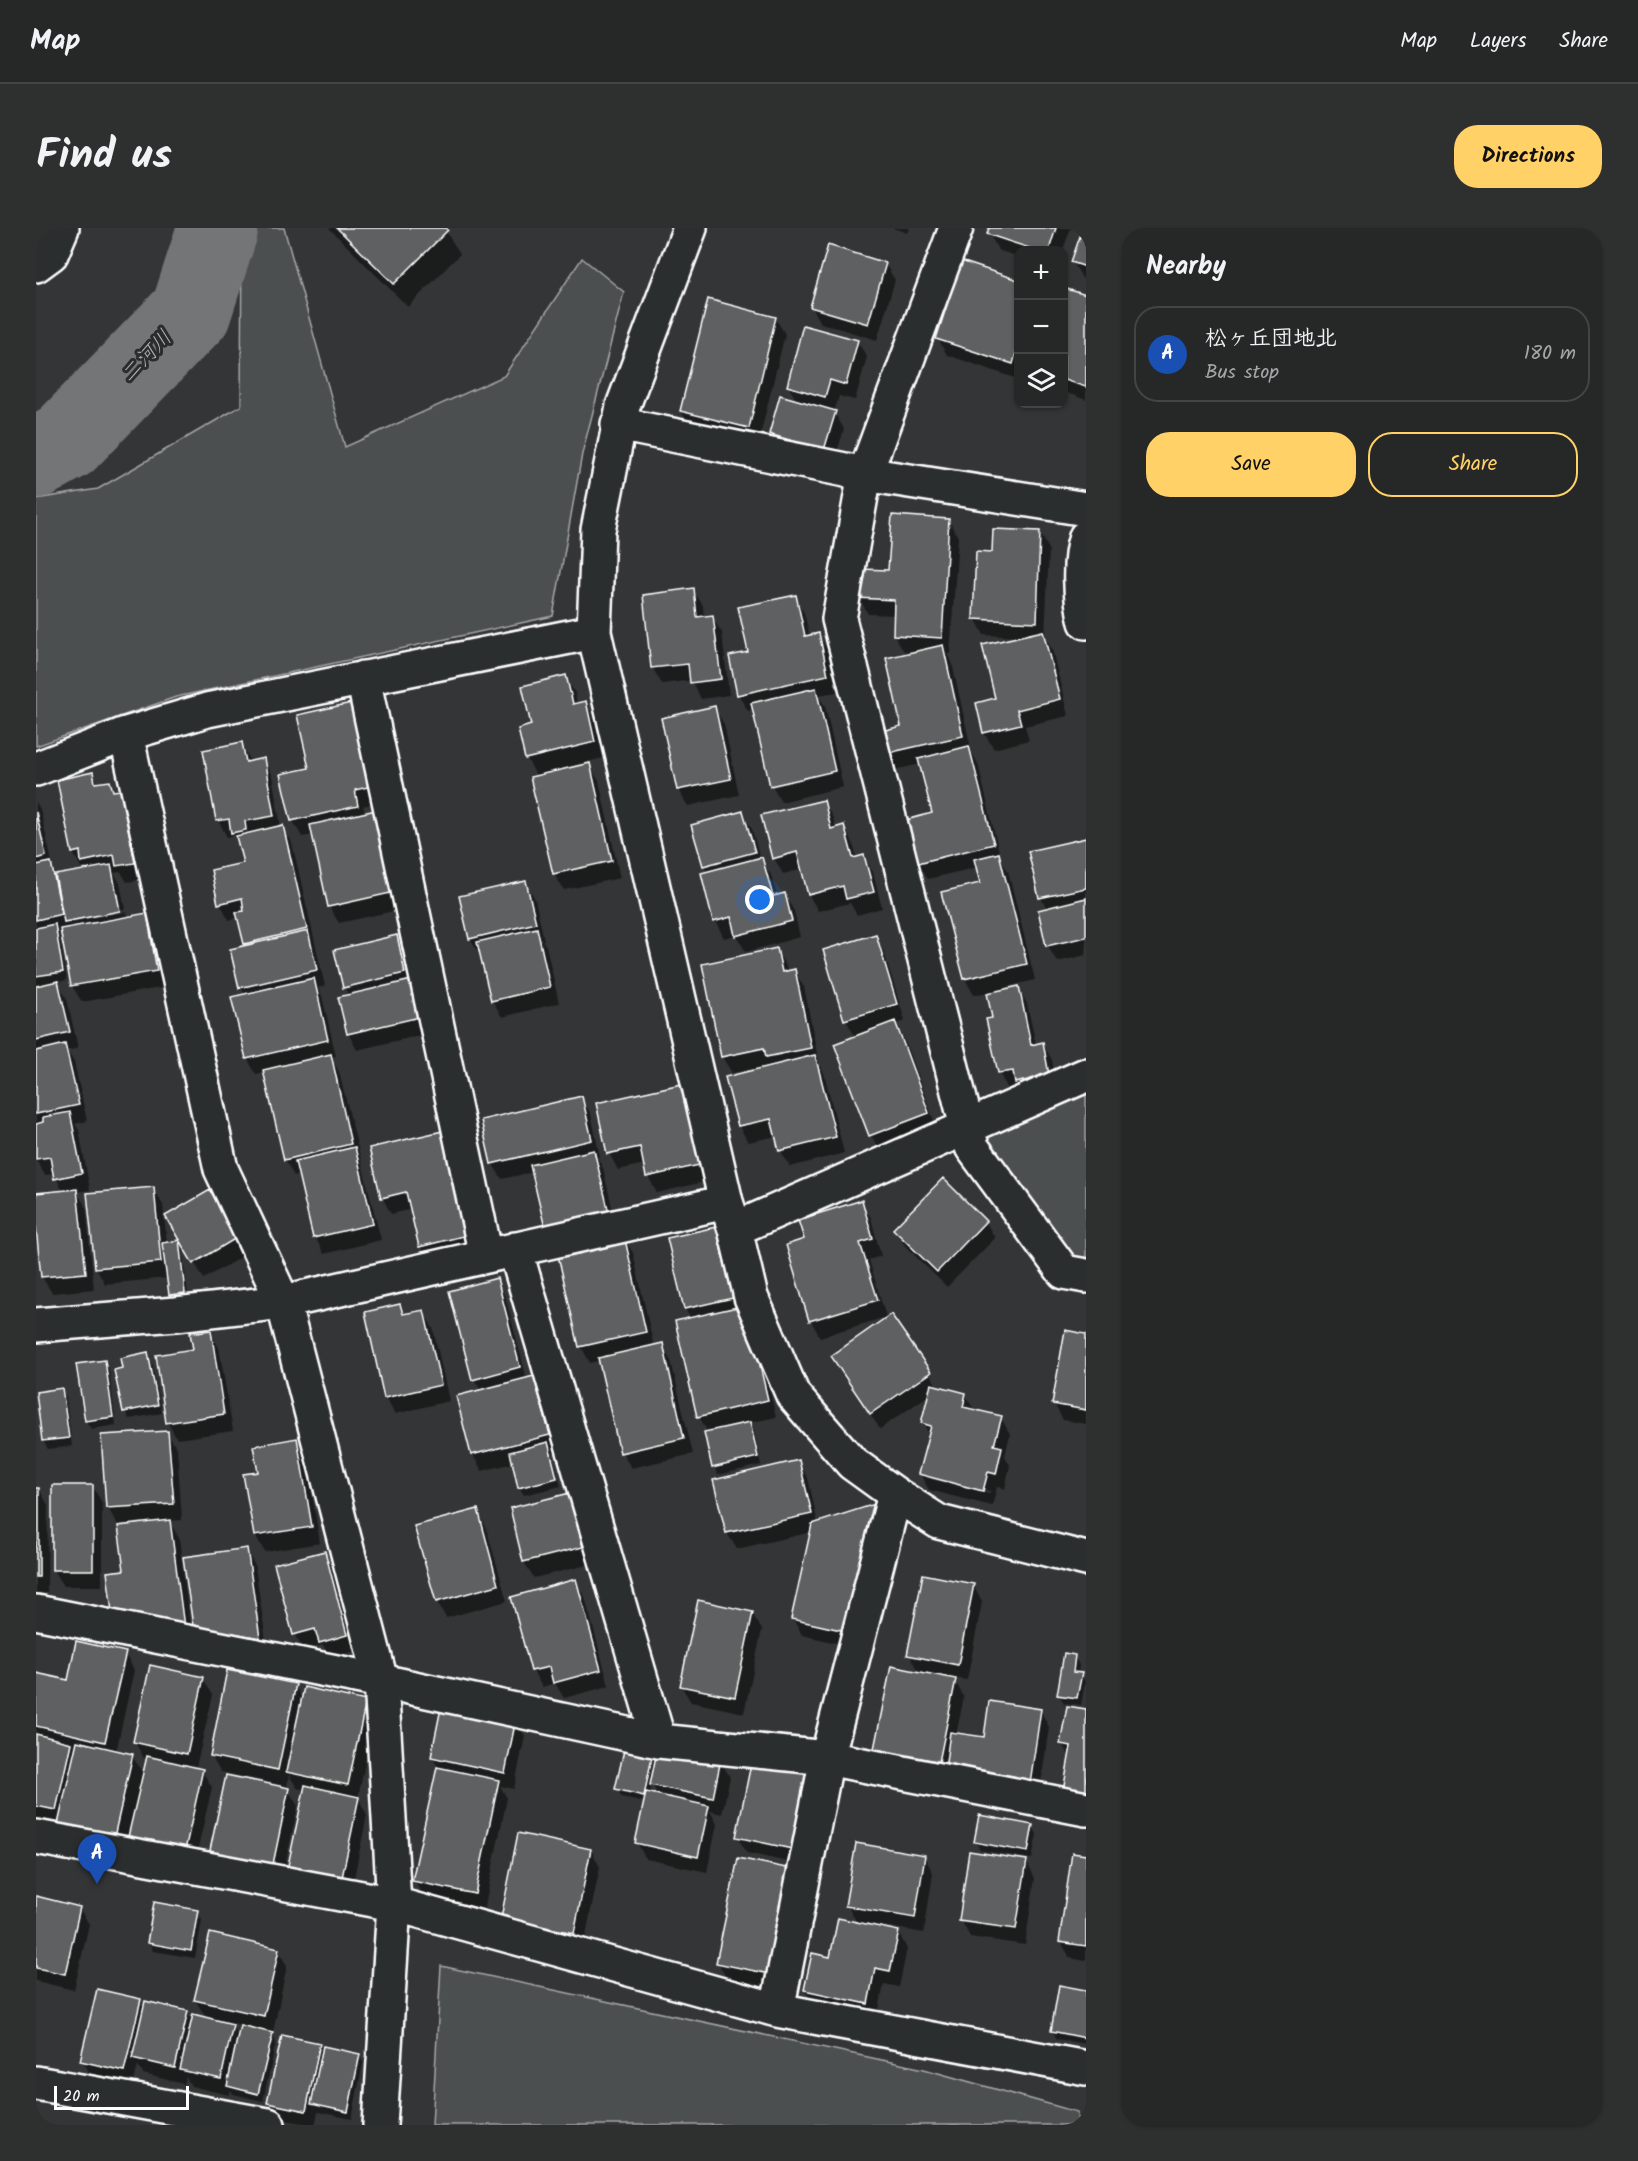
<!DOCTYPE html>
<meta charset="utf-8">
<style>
body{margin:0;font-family:Kalam,"Klee One",sans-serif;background:#2e3030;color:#f1f3f6}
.controls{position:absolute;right:18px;top:18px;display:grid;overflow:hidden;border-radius:12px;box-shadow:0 2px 4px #0004}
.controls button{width:54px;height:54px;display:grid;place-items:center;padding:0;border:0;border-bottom:2px solid #424445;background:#262828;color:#f1f3f6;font:30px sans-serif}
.scale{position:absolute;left:18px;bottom:15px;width:135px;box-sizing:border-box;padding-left:6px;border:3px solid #fff;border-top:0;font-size:16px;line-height:21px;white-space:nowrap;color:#fff;-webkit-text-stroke:4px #2a2d2e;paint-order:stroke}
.you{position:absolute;left:724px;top:672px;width:21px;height:21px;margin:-15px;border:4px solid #fff;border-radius:50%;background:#1a73e8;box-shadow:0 0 0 9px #1a73e833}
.badge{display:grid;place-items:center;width:39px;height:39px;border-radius:50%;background:#ffd166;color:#fff;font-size:20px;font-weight:700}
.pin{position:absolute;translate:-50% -50px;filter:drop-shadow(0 2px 3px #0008)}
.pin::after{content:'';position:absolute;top:32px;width:21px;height:18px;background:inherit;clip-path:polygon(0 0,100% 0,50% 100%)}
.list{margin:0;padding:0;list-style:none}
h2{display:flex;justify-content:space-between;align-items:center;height:78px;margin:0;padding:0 24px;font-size:26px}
h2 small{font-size:20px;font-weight:400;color:#a4a6a8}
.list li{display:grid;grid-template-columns:39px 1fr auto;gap:18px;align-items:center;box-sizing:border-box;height:96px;margin:0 12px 12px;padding:0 12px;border:2px solid #424445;border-radius:24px}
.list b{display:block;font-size:22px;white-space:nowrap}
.list p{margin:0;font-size:20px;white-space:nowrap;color:#a4a6a8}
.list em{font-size:20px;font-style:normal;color:#a4a6a8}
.actions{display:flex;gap:12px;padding:18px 24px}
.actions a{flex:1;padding:14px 0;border:2px solid #ffd166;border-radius:24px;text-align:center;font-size:21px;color:#ffd166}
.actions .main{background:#ffd166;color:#111}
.icon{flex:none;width:33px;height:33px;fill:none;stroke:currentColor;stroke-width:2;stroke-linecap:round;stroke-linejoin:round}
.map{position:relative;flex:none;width:1050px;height:1897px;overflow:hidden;border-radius:24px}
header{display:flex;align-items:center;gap:36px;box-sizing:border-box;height:84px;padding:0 30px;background:#262828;border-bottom:2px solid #424445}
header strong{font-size:28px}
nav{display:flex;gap:33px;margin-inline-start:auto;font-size:21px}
.intro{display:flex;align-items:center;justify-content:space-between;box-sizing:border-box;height:144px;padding:0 36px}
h1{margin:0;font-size:42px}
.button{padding:15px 27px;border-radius:24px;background:#ffd166;color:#111;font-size:21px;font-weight:700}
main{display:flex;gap:36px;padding:0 36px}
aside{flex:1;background:#262828;border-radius:24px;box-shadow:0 2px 4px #0004}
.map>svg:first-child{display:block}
.green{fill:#4c4f50;stroke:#a6a7a8;stroke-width:1.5}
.shadow{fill:#0007;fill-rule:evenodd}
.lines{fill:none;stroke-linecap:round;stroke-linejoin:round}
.river{stroke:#737576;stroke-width:81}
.building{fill:#5f6162;stroke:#fff;stroke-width:1.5}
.minor-casing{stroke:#fff;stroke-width:38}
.minor{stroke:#2a2d2e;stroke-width:33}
.labels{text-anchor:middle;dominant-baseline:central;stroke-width:6;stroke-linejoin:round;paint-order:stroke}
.water-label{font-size:21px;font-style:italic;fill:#b2b3b4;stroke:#2a2d2e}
</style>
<header>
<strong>Map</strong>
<nav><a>Map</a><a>Layers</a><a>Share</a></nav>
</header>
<div class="intro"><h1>Find us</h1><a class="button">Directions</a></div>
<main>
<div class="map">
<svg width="1050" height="1897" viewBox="0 0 1050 1897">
<rect width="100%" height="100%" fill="#333536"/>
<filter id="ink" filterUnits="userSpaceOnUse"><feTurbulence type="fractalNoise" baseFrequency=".0167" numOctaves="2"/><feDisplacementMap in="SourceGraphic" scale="12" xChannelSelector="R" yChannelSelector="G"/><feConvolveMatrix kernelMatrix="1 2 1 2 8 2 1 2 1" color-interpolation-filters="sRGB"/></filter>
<g filter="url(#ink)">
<path class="green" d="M206,0h42l61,219 159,-71 78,-118 42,34 -42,162 -29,162 -377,81 -140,49v-247l62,-10 143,-83z
M1050,865v170l-16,-1 -85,-126z
M405,1738l483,103 153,43 1,13h-646z"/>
<path class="shadow" d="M293,0h115l16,26 -52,53z
M857,0h16l-2,5z
M955,0h80l-8,22h-45v7l-20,-7 -9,-17z
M1048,0h2v52l-4,-2 -9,-16z
M926,35l56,19v97l-71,-24 -9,-16z
M849,36l10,16 -18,60 -56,-17 -9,-16z
M1028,62l22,7v103l-22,-8z
M739,90l10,16 -27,110 -67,-17 -10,-16z
M821,113l10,16 -12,43 -16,-4 -5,16 10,17 -11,37 -53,-16 -10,-17 27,-32 -9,-15z
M913,293l9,16 -8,117h-3l5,9 20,90 6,11 23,96 7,11 27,109 -29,7 1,3 11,-3 9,17 9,41 7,-1 9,16 6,32 -39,-5 -11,2 -9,-16 -11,-53 6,-1 -6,-27 -14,3 -9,-16 -22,-86 39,-9 -4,-17 -50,12 -9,-16 -11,-42 26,-7 -13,-50 -27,6 -9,-16 18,-26 13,-76 -12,-1 -10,-16 1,-20 -27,-1 -9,-16z
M1004,305l9,16 -4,88 7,12 16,67 -43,10 4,14 -35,9 -10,-16 37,-96 -37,-2 -9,-17 19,-64z
M657,362l10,16 1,12 8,-1 10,16 7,62 -28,4 -9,-19 -30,4 -10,-17z
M759,369l9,16 6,24 9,-2 9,16 9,41 -19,3 7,11 18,81 -62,15 -9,-17 -18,-76 -6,2 -10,-17 11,-41z
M529,449l10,16 2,11 8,-2 9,17 9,39 -36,9 1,3 21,-5 10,16 21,97 -56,12 -10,-16 -22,-96 5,-1 -10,-18z
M678,480l10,16 15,71 -51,11 -10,-16 -15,-71z
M263,488l85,85 -21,5 40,103 -64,14 -10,-16 -15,-72 -12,2 -9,-16 -11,-45 29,-7z
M206,516l9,18 12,-2 9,16 9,51 11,16 33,143 -7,2 4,8 14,60 -5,1 8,15 42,168 -57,14 -9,-17 -15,-63 -6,2 -9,-17 -20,-87 -9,2 -9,-16 -2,-63 -4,-8 6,-40 -8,-30 -10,3 -9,-17 24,-39 -4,-18 -6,-11 -7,2 -9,-17z
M56,546l6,10 11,-2 6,10 5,-1 9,17 15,71 -17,3 -6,-10 -7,1 6,10 5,26 -57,10v3l58,-10 1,6 19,-4 9,17 10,56 -83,15 -10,-16 -10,-53h-3l8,47 -10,2 10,17 11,49 -11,3 7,11 13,59 -12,3 4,6 11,60 -13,2 9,15 8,82 -42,4 -10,-16 -6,-83 27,-2 -8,-18 -10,1 -9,-15v-172l5,-1 -1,-3 -4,1v-183l4,7 14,62 3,5 31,-5 -1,-3 -5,1 -9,-16z
M787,573l10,17 3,11 8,-2 9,16 4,16 7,-2 9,16 9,35 -25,7 -7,-12 -32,8 -9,-16 -6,-26 -20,5 -9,-16z
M706,585l10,16 8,30 11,16 6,22 7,-3 10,17 6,26 -54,15 -10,-17 -12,3 -9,-17 -7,-48 -4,-7 -11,-40z
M1050,611v116l-29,7 -9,-16 -8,-35 7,-2 -6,-11 -11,-46z
M489,654l10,17 9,41h-2l4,6 13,57 -57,14 -10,-17 -10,-46 -2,1 -10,-17z
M839,707l9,17 21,69 -10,3 9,15 33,90 -57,22 -9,-16 -15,-97 -10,-18 -22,-69z
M360,709l9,16 28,79 -76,18 -9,-17 1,-37 -5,-9z
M740,722l10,16 1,7 7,-2 10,16 15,77 5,9 20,80 -54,14 -9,-16 -4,-15 -29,6 -9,-16 -12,-48 37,-9v-2l-32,6 -10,-16z
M649,857l27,95 -55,13 -9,-17 -3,-12 -27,6 -9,-17z
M545,870l10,16 9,43h-3l6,11 14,61 -84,-57 -31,7 -10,-16z
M410,904l33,119 -49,11 -10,-16 -8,-37 -21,5 -9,-17z
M117,960l10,17 4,39 11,-2 4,8 7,51 -14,1 -5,-8 -2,-16 -63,6 -9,-17z
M173,964l37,62 -42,25 -37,-63z
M825,974l10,16 10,38 -12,4 17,57 -66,20 -9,-16 -23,-75 18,-6z
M949,993l10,17 -48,49 -42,-41 -10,-16z
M680,1001l9,16 29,78 22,94 -27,6 5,8 7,34 -43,10 -4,-8 -6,-34 -9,-17 -8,-97 -6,-10 -16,-70z
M587,1009l10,16 21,94 8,-2 9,16 22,93 -62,14 -9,-16 -21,-92 -11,3 -9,-17z
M460,1052l9,16 22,83 7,-1 9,16 15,58 -6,1 9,33 -37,9 -5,-8 -5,-24 -32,8 -9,-16 -15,-58 23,-6 -7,-12z
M364,1077l5,10 18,-4 10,17 16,73 -54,13 -10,-17z
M174,1103l9,17 14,83 -56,8 -9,-16 27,-73z
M1050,1107v89l-23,-4 -9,-16z
M111,1126l5,8 10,51 -33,6 -4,-8 -1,-41z
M797,1129l96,15 9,16 27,7 10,16 26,7 9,16 -5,22 5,9 -5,24 -8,-2 -5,19 -63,-16 -9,-16 10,-38 -7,-13 6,-28 -49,34zM895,1248l59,15v3l-59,-15z
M68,1134l5,8 7,55 -25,4 -5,-8z
M26,1162l4,8 6,48 -24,3 -5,-8z
M131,1205l10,16 5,71 -13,1 10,17 13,105 -67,-72 7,-48 -15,1 -9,-16 -5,-71z
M260,1212l10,16 14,87 -55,9 -10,-16z
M762,1234l10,16 10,46 41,124 -57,-13 -9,-16 19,-87 -75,17 -10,-16 -12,-52z
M57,1259l9,16v83h-39l-10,-16z
M0,1261h3l9,16 -1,88h-11z
M533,1267l10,16 12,53 -57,14 -10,-16 -12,-53z
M441,1282l9,17 21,74 -61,17 -9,-16 -21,-75z
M210,1322l9,16 13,88 -64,-12 -9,-17z
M288,1325l9,16 23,82 -26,7 -7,-13 -19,5 -10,-16z
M539,1353l10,16 24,89 -45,12 -9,-15 -13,4 -9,-16 -20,-73z
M937,1357l9,17 -15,78 -14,-2 11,19 -8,38 29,4 55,-29 9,17 -10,71 -154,-33 -10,-16 45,-76 -11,-19z
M716,1385l10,17 -18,83 -53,-11 -10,-16z
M89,1426l9,16 -18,82 16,4 12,19 3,-16 -3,-1 -10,-17 69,-62 10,16 -17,72 -3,-4v6l9,2 10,16 -19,83 -55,-13 -11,-20 -4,16 -63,-28 -24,-6v-145l33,8z
M1038,1429l5,8 -1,9h3l4,8 -4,23 -17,-2 -5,-8z
M259,1458l8,14 62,2 9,16 -16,80 9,17 -18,87 -44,-112 -8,-2 -8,-13 -2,11 -66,-14 -10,-17z
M1050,1482l-16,48 -8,-14z
M479,1492l10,16 -11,53 -14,-3 7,12 -23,112 -60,-13 -10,-16 24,-114 -6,-10z
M616,1525l4,9 64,-1 10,16 -8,37 -12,-3 7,13 -10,48 -61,-13 -9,-16 8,-41 -23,-5 -5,-8zM616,1556l7,13 -10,-2z
M718,1528l52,110 -59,-13 -10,-17z
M252,1562l10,16 -17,78 -61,-13z
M996,1598l5,8 -5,25 -52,-9 -4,-8z
M555,1622l9,17 -17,82 -81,-32z
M888,1628l9,17 -9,60 -40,-7 -1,3 15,3 9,17 -8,38 -15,-3 -7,36 -62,-13 -10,-17 53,-66 -11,-19z
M1050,1628v105l-16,-3 -9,-16z
M704,1631l49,133 -62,-13 -9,-16z
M990,1633l9,17 -10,67 -55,-8 -9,-17z
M0,1670l43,10 10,16 -15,66 -38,-9z
M161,1684l5,8 -7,38 -42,-7 -4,-8z
M242,1722l9,16 -14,66 -3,-1 6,11 -13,59 -30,-7 -2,-4 -2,5 -38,-9 -5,-9 -2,7 -41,-10 -5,-9 -5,21 -41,-9 -10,-17 58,-60 5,9 42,3 5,10 15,-3 -12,-19zM194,1794l12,3 -3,12z
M1050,1764v52l-29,-5 -5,-8z
M283,1816l4,7 36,4 4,8 -11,56 -34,-7 -3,13 -37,-6 -9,-17z"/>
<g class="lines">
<path class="river" d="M0,230l30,-17 125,-129 27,-84"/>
</g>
<path class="building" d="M301,0h109l2,2 -54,54z
M953,0h67l-7,22h-14l-48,-16z
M1047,0h3v39l-15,-5z
M792,17l58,18 -18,61 -58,-17z
M925,33l57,19v66l-5,18 -77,-25z
M1028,60l22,7v92l-22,-7z
M672,71l68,18 -27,111 -69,-17z
M767,97l55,15 -12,45 -16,-5 -5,17 -38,-11z
M744,167l56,16 -12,39 -55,-16z
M856,287l57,4 -7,119 -49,-3 1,-35 -37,-2 3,-29 28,1z
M957,301l47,2 -3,91 -64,-3 3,-68 16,1z
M658,360l3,29 16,-2 8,64 -31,4 -2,-19 -37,4 -8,-73z
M760,367l9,41 14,-3 9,42 -91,20 -8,-39 19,-4 -10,-45z
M1007,403l17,68 -43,11 4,14 -38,9 -7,-30 19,-5 -13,-53z
M907,417l20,91 -80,18 -5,-22 23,-6 -15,-68z
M530,447l7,29 13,-3 9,41 -70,17 -7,-30 13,-4 -9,-39z
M780,460l19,83 -65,15 -19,-83z
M320,474l20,83 -21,5 3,16 -67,15 -11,-47 29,-6 -12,-53z
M679,478l16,73 -54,11 -16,-72z
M206,514l4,20 18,-4 10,58 -29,5 1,9 -15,3 -2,-14 -13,2 -13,-71z
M933,518l25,98 -76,19 -12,-43 26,-7 -14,-54z
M554,535l22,98 -59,13 -23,-97z
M57,544l2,11 15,-2 3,10 8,-1 14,73 -19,3 -2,-11 -33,7 -1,-11 -8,2 -15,-73z
M788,572l7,29 13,-4 9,33 11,-3 10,37 -28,7 -3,-13 -35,9 -11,-43 -25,7 -11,-44z
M340,582l19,82 -67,15 -18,-82z
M707,583l12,41 -52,14 -12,-41z
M0,584l10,44 -10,3z
M247,597l24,104 -63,15 -8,-32 8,-1 -2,-13 -24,6 -7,-34 32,-7 -7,-27z
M1050,610v50l-47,10 -11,-47z
M963,625l28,111 -63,15 -23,-87 39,-9 -6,-24z
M726,629l11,39 12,-3 7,28 -57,15 -4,-19 -18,5 -12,-49z
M15,634l11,52 -26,6v-55z
M75,637l9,46 -56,11 -9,-47z
M490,653l10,42 -67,16 -10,-43z
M1050,670v39l-40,9 -8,-36z
M111,685l10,58 -86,15 -11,-57z
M19,696l8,48 -27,4v-48z
M501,700l13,59 -59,14 -14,-59z
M272,703l9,39 -78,18 -9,-39z
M840,706l21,70 -53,16 -21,-70z
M361,707l8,38 -62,15 -9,-38z
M741,720l5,24 13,-3 16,79 -45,9 -2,-9 -43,9 -19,-93z
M278,750l14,62 -82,19 -15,-62z
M380,751l8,37 -77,18 -9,-37z
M22,753l12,51 -34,8v-54z
M983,758l12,59 12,-3 6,33 -34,8 -2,-12 -15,2 -12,-54 6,-1 -5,-25z
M859,793l34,92 -60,23 -35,-92z
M29,816l14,61 -43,9v-63z
M295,826l20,90 -67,16 -21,-90z
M779,827l21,82 -57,14 -8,-32 -33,7 -13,-49z
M650,855l18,81 -58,13 -6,-30 -33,7 -11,-51z
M546,868l10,44 -101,24 -10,-44z
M34,884l12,61 -28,6 -4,-22 -14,2v-35l7,-2v-5z
M411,902l24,104 -52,13 -13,-55 -25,6 -12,-50z
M319,919l18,77 -60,14 -18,-77z
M558,922l15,63 -64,15 -15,-63z
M907,950l43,43 -49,51 -44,-43z
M118,959l7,75 -66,6 -8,-75z
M41,961l9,84 -45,4 -5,-50v-34z
M174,962l28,47 -45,27 -28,-48z
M826,972l11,39 -13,4 18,57 -69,21 -23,-76 18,-6 -6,-19z
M680,999l17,71 -49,11 -17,-71z
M588,1007l22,97 -67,15 -22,-96z
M143,1012l6,53 -16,2 -7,-52z
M461,1050l23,89 -48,13 -23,-89z
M364,1076l3,10 21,-4 17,75 -57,13 -19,-86z
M710,1077l22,95 -71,17 -22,-96z
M855,1086l40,58 -61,42 -39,-58z
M175,1102l13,84 -58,9 -10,-68 37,-6 -3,-16z
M1029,1102l21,4v76l-34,-6z
M627,1115l21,95 -64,15 -22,-95z
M112,1124l10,53 -35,7 -9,-42 8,-2 -2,-10z
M69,1132l8,57 -28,4 -9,-57z
M498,1148l16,59 -79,20 -15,-59z
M895,1156l35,9 -3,14 39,9 -8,29 8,2 -6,27 -8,-2 -5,19 -65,-17 13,-48 -10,-3z
M26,1160l7,50 -27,3 -6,-49z
M714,1194l8,35 -46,11 -8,-36z
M132,1203l6,73 -68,4 -5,-73z
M261,1210l15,89 -58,9 -11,-62 15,-2 -5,-26z
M512,1214l9,36 -39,10 -8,-36z
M763,1232l13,54 -86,19 -13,-53z
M16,1257h41v85h-41z
M0,1260h3v89h-3z
M534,1265l13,54 -60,15 -13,-54z
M842,1275l-28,129 -59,-13 21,-95z
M442,1281l20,76 -62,17 -22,-76z
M134,1292l14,107 -72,-15 -5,-40 17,-2 -6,-44z
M211,1320l13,90 -67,-12 -10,-69z
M289,1323l22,84 -28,8 -4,-14 -22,6 -19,-71z
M887,1346l51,10 -16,81 -51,-10z
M540,1351l25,91 -48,13 -4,-16 -18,4 -20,-74z
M662,1372l55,12 -18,85 -55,-11z
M40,1413l50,11 -21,90 -69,-16v-53l32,7z
M1028,1425l11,2 -2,17 9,1 -5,25 -20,-3z
M114,1437l54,12 -17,77 -54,-12z
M855,1438l65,13 -17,83 -65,-13z
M191,1442l69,14 -18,86 -68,-14z
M268,1459l62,14 -18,84 -62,-13z
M953,1473l52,8 -11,74 -85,-13 5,-38 34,5z
M406,1475l74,16 -11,54 -74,-16z
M1031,1478l19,3v92l-24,-4 9,-51 -11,-2z
M0,1506l35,9 -15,67 -20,-4z
M41,1513l56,13 -19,83 -56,-13z
M589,1518l28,6 -9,44 -29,-7z
M622,1518l63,13 -8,39 -63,-13z
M717,1526l61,14 -17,82 -61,-13z
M111,1528l56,13 -19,86 -57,-14z
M401,1539l62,13 -24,114 -63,-13z
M190,1547l63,13 -17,81 -63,-14z
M269,1557l54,12 -19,90 -54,-12z
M610,1564l63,14 -11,51 -63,-14z
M943,1587l54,10 -5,27 -54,-10z
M482,1605l73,16 -17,84 -73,-15z
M820,1615l69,12 -10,63 -70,-12z
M933,1623l58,9 -11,69 -57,-8z
M1036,1625l14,2v91l-27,-4z
M702,1630l63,13 -21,105 -64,-13z
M0,1668l44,11 -15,67 -29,-6z
M118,1674l44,8 -7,41 -44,-8z
M802,1690l61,13 -9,40 -15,-3 -7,36 -64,-14 8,-37 18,4z
M174,1705l69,16 -15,67 -70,-16z
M1023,1757l27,5v48l-35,-7z
M61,1761l44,10 -17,72 -44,-10z
M109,1773l43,10 -13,57 -43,-10z
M157,1786l40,10 -12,55 -41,-9z
M204,1797l33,8 -15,61 -31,-8z
M246,1807l38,8 -14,68 -39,-8z
M287,1818l37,8 -12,58 -37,-8z"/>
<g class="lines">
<g class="minor-casing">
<path id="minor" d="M654,0l-67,178 -25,124 -4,102 132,570 9,27 16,68 42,98 59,68 43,31 44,28 147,37
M920,0l-91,246 -26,145 133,528 92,125 22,4
M0,37l15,-11 11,-26
M582,196l247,50 221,35
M1050,309c-8,23 -6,61 0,85
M327,450l123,578
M90,506l95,435 62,133 98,379 13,223 -14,221
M0,541l90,-35 81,-24 387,-78
M699,1001l351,-154
M479,1021l144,492
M0,1097l140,-11 107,-12 443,-100
M0,1384l345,69 278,60 168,17 259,51
M0,1609l358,67 383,106 309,58
M741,1782l50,-252 68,-264
M0,1855l232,42"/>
</g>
<use href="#minor" class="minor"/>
</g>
</g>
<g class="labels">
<g class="water-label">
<text transform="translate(111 129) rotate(-46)">二河川</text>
</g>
</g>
</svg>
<div class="controls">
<button>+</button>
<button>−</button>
<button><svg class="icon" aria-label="layers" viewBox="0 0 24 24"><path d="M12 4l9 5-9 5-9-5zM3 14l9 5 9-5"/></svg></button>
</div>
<div class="scale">20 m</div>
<div class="you"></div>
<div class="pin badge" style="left:61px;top:1656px;background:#1a4fb4">A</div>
</div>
<aside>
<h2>Nearby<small></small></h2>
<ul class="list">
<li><span class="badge" style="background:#1a4fb4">A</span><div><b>松ヶ丘団地北</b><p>Bus stop</p></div><em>180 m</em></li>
</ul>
<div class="actions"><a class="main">Save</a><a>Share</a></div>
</aside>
</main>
